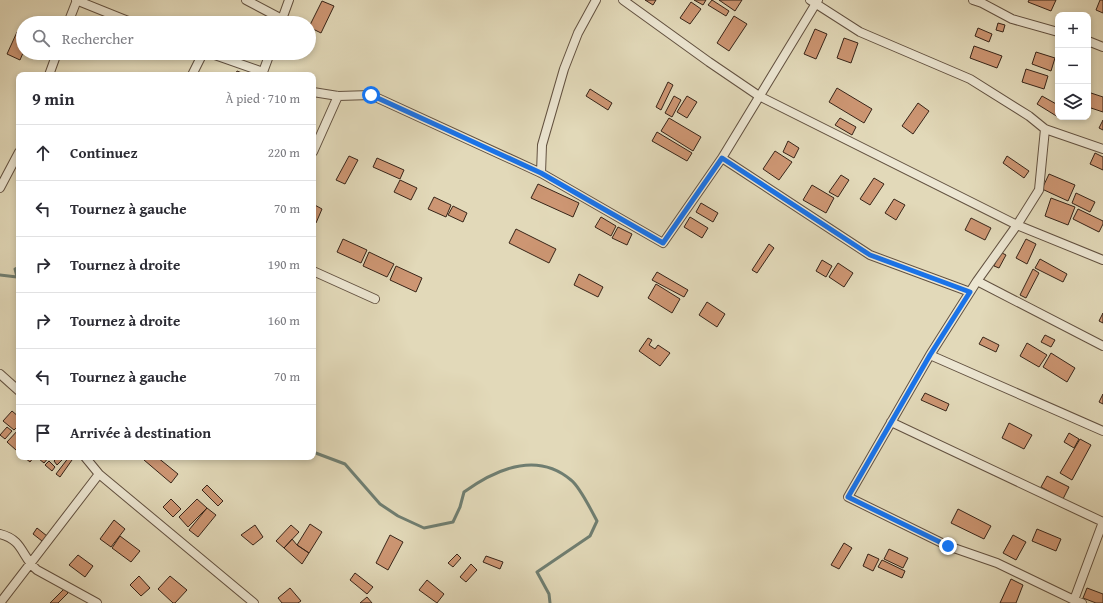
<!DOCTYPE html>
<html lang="fr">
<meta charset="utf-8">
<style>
body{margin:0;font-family:"Gentium Book Plus",serif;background:#f2f2f3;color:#2b2b33}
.controls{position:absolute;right:12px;top:12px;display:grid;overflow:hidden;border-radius:8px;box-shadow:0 2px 6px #0003}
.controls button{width:36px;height:36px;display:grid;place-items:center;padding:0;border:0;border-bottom:1px solid #e1e1e2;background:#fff;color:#2b2b33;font:20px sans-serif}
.stop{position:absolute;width:12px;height:12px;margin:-9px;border:3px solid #1a73e8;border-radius:50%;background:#fff}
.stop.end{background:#1a73e8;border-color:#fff;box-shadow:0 1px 4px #0008}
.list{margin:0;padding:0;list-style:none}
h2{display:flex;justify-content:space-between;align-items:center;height:52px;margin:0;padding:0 16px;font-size:17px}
h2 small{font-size:13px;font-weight:400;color:#7c7c81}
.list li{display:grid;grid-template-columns:26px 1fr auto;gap:12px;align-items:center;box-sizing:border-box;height:56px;padding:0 16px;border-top:1px solid #e1e1e2}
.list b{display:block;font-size:15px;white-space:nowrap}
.list em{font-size:13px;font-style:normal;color:#7c7c81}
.icon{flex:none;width:22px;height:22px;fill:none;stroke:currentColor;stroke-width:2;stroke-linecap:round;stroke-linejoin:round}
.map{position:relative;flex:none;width:1103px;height:603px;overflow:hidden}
.search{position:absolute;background:#fff;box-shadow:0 2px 6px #0003;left:16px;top:16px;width:300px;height:44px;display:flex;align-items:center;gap:10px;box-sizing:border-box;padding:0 14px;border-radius:22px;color:#7c7c81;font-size:15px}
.panel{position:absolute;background:#fff;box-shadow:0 2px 6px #0003;left:16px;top:72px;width:300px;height:388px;border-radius:8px}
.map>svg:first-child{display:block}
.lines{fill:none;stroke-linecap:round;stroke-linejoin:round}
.stream{stroke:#6f7e71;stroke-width:3}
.building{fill:#cd9673;stroke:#372418}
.street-casing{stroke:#625140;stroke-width:10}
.street{stroke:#ece6d2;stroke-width:8}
.route{stroke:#1a73e8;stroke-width:5}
</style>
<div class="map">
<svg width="1103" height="603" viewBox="0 0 1103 603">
<rect width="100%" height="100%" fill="#e2d9b9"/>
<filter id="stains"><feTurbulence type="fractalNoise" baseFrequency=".005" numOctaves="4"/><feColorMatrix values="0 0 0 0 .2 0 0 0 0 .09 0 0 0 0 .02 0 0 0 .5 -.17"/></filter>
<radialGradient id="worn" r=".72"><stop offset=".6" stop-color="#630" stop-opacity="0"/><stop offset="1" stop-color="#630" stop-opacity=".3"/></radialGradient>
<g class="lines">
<path class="stream" d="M0,275l17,2 -2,-8 4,-2
M313,452l32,12 35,40 18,12 26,12 29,-6 7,-15 4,-15c32,-23 73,-41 107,-12 9,7 20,30 26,41l-7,15 -53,36 12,22 1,9"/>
</g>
<path class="building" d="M645,0h11l-3,5z
M694,0h12l-3,5z
M712,0l17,11 -3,5 -18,-11z
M719,0h23l-7,11z
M1029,0h27l-5,11 -23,-9z
M1100,0h3v13l-7,-3z
M322,1l12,5 -13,27 -12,-6z
M691,2l10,7 -11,15 -10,-6z
M734,16l13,8 -18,27 -12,-8z
M998,23l7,2 -2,7 -7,-2z
M978,28l14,6 -3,8 -14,-6z
M815,29l12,5 -11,25 -12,-5z
M17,32l6,2v19l-3,7 -13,-6z
M844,38l14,5 -7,20 -14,-5z
M974,46l28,10 -5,12 -27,-10z
M1036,52l19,6 -4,13 -19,-7z
M1026,69l22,7 -4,13 -22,-7z
M237,71l10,4h-12z
M668,82l5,3 -12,25 -5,-3z
M837,88l35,21 -8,14 -35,-21z
M590,89l22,14 -4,7 -22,-14z
M1088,92l15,5v15l-15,-5z
M674,96l7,4 -9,17 -7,-4z
M687,96l10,6 -10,16 -10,-6z
M1042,96l16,9v12l-21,-13z
M918,103l11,8 -16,23 -11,-8z
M669,118l32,19 -8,14 -32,-20z
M840,118l16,9 -4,8 -17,-10z
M1103,120v10l-4,-2z
M657,132l35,21 -5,8 -35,-20z
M788,141l11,7 -5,10 -11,-6z
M775,151l17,11 -13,18 -16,-11z
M1095,153l8,4v13l-13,-6z
M349,156l9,4 -13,24 -9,-4z
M1007,156l22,15 -5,7 -21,-15z
M377,158l27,12 -4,9 -27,-12z
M1049,174l26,11 -7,16 -26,-12z
M841,175l8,5 -11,17 -9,-5z
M874,178l10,6 -14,21 -10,-6z
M400,180l17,8 -6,12 -17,-8z
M538,184l41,19 -6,14 -42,-19z
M812,185l22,13 -8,15 -23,-13z
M1076,193l19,9 -5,10 -18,-9z
M434,197l17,8 -5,12 -18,-8z
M1051,198l24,9 -7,18 -23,-9z
M894,199l11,6 -9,15 -11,-7z
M701,203l17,10 -5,9 -17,-10z
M313,204l9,5 -6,14 -3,-2z
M453,206l14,7 -4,9 -15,-7z
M1078,209l25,12v3l-4,8 -26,-13z
M601,217l15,9 -5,10 -16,-9z
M690,217l18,11 -6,10 -18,-11z
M971,218l20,10 -6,12 -20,-10z
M618,227l14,7 -5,11 -15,-7z
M516,229l40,20 -7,14 -40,-20z
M343,239l24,11 -6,13 -24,-11z
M1026,239l10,5 -9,20 -11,-6z
M769,244l5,4 -17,25 -5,-3z
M369,252l25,12 -7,13 -24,-11z
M1000,252l6,3 -7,13 -5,-2z
M1040,259l27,15 -4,8 -28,-14z
M822,260l10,6 -6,11 -10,-6z
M838,263l15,10 -9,14 -15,-10z
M396,266l26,12 -6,14 -26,-12z
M1033,269l6,4 -13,25 -6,-3z
M657,272l31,18 -4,7 -32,-17z
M579,274l24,13 -5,10 -24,-12z
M656,284l24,15 -8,14 -24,-15z
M707,302l18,12 -8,13 -18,-12z
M1103,313v10l-4,-2z
M1045,335l10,5 -4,7 -10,-5z
M983,337l16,8 -3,7 -17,-8z
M648,338l4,2 -3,5 6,4 3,-4 12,8 -10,13 -21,-15z
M1027,343l20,12 -8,12 -19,-11z
M1051,353l24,15 -8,14 -24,-15z
M925,393l24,11 -3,7 -25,-11z
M1103,394v10l-4,-2z
M12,411l7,6v8l-5,5 -11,-9z
M1009,423l23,12 -8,14 -22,-11z
M7,427l5,4 -7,8 -5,-4z
M19,429v18l-3,3 -9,-8z
M1069,433l10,6 -5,9 -10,-6z
M1080,439l11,6 -19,35 -12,-7z
M26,457h8l-4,5 -5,-4z
M41,457h8l-5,6 -5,-4z
M58,457h7l-8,8 -3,-4z
M69,457l3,3 -12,17 -4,-3z
M147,457h10l21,17 -7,9 -27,-23z
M49,461l6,6 -3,4 -7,-6z
M1047,476l22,11 -6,12 -22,-12z
M207,485l16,16 -5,5 -16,-16z
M171,499l10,10 -8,8 -10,-10z
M197,499l10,9 -19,19 -9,-10z
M207,508l9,7 -18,22 -9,-7z
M958,509l33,17 -7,13 -33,-16z
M114,520l11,9 -14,18 -11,-8z
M310,524l12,8 -13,21 -12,-8z
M255,525l8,12 -10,8 -12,-10z
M291,525l8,7 -15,16 -8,-7z
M37,528l10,8 -5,5 -9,-7z
M1037,529l24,10 -5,12 -24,-10z
M390,535l13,7 -15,28 -12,-7z
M1013,535l13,7 -10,18 -13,-7z
M120,536l20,15 -9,11 -19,-14z
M292,539l5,6 12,8 -7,11 -18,-16z
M844,543l8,5 -13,21 -8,-4z
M889,549l19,9 -5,10 -19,-9z
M457,554l4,4 -8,9 -5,-4z
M868,554l11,5 -6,12 -10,-5z
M78,555l15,11 -8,11 -16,-12z
M486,556l17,6 -3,7 -17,-7z
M882,560l23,11 -3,7 -24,-11z
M471,564l6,6 -11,12 -6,-5z
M355,573l18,14 -6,7 -17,-14z
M139,576l11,12 -9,8 -11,-11z
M170,576l17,14 -12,13h-2l-15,-14z
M1011,579l12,6 -7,18h-16z
M427,580l17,14 -7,9 -18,-13z
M290,588l11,13 -3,2h-16l-4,-5z
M1087,588l16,6v9h-7l-13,-5z
M64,589l4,4 -10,10h-8z
M367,597l5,6h-12z"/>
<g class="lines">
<g class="street-casing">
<path id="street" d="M76,0l57,23
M246,0l36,19
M623,0l86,62 50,34 258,129 86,35
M810,0l50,32 110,47 59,37 16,13 58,20
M973,0l9,3 30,16 46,13
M281,22l8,-22
M68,23l9,-23
M1088,41l15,6
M209,53l54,19 7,-19
M49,75l8,-22
M192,75l11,-22
M313,92l25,4 33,-1 170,78 122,70 59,-85 96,-158
M313,152l25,-56
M722,158l148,97 100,37
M541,173l1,-28 22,-76 14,-36 18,-33
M0,188l19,-36
M313,271l62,28
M977,281l126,65
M930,355l173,76
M0,374l19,17
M891,422l212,100 -29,78 -77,-37 -49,-17 -100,-49 82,-142 47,-74 40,-56 22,-35 6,-61
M99,474l155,129
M0,534c24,6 21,23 37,36l60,33
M1074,600l8,3
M0,603l99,-129 -14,-17"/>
</g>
<use href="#street" class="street"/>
</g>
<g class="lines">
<path class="route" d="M371,95l170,78 122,70 59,-85 148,97 100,37 -40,63 -82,142 100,49"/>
</g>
<rect width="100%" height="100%" filter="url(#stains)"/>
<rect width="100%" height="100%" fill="url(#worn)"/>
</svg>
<div class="controls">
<button>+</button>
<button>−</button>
<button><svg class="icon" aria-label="layers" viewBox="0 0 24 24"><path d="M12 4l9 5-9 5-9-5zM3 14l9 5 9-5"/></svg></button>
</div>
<div class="stop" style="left:371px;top:95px"></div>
<div class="stop end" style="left:948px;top:546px"></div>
<div class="search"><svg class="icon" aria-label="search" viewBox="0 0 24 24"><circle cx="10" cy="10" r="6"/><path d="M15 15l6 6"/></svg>Rechercher</div>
<section class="panel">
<h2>9 min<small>À pied · 710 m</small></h2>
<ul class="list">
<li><svg class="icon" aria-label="ahead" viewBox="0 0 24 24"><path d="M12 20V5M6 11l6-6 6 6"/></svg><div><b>Continuez</b></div><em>220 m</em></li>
<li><svg class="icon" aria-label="left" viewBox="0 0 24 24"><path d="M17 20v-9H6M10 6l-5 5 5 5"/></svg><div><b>Tournez à gauche</b></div><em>70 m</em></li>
<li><svg class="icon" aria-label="right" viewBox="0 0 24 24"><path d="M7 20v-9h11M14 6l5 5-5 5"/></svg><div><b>Tournez à droite</b></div><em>190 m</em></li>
<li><svg class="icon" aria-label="right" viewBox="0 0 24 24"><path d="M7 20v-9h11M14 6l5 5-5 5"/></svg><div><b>Tournez à droite</b></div><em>160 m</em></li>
<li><svg class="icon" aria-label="left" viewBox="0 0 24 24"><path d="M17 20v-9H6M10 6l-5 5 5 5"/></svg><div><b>Tournez à gauche</b></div><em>70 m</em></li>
<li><svg class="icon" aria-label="arrive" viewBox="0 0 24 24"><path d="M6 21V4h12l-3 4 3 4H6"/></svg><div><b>Arrivée à destination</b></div></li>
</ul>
</section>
</div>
